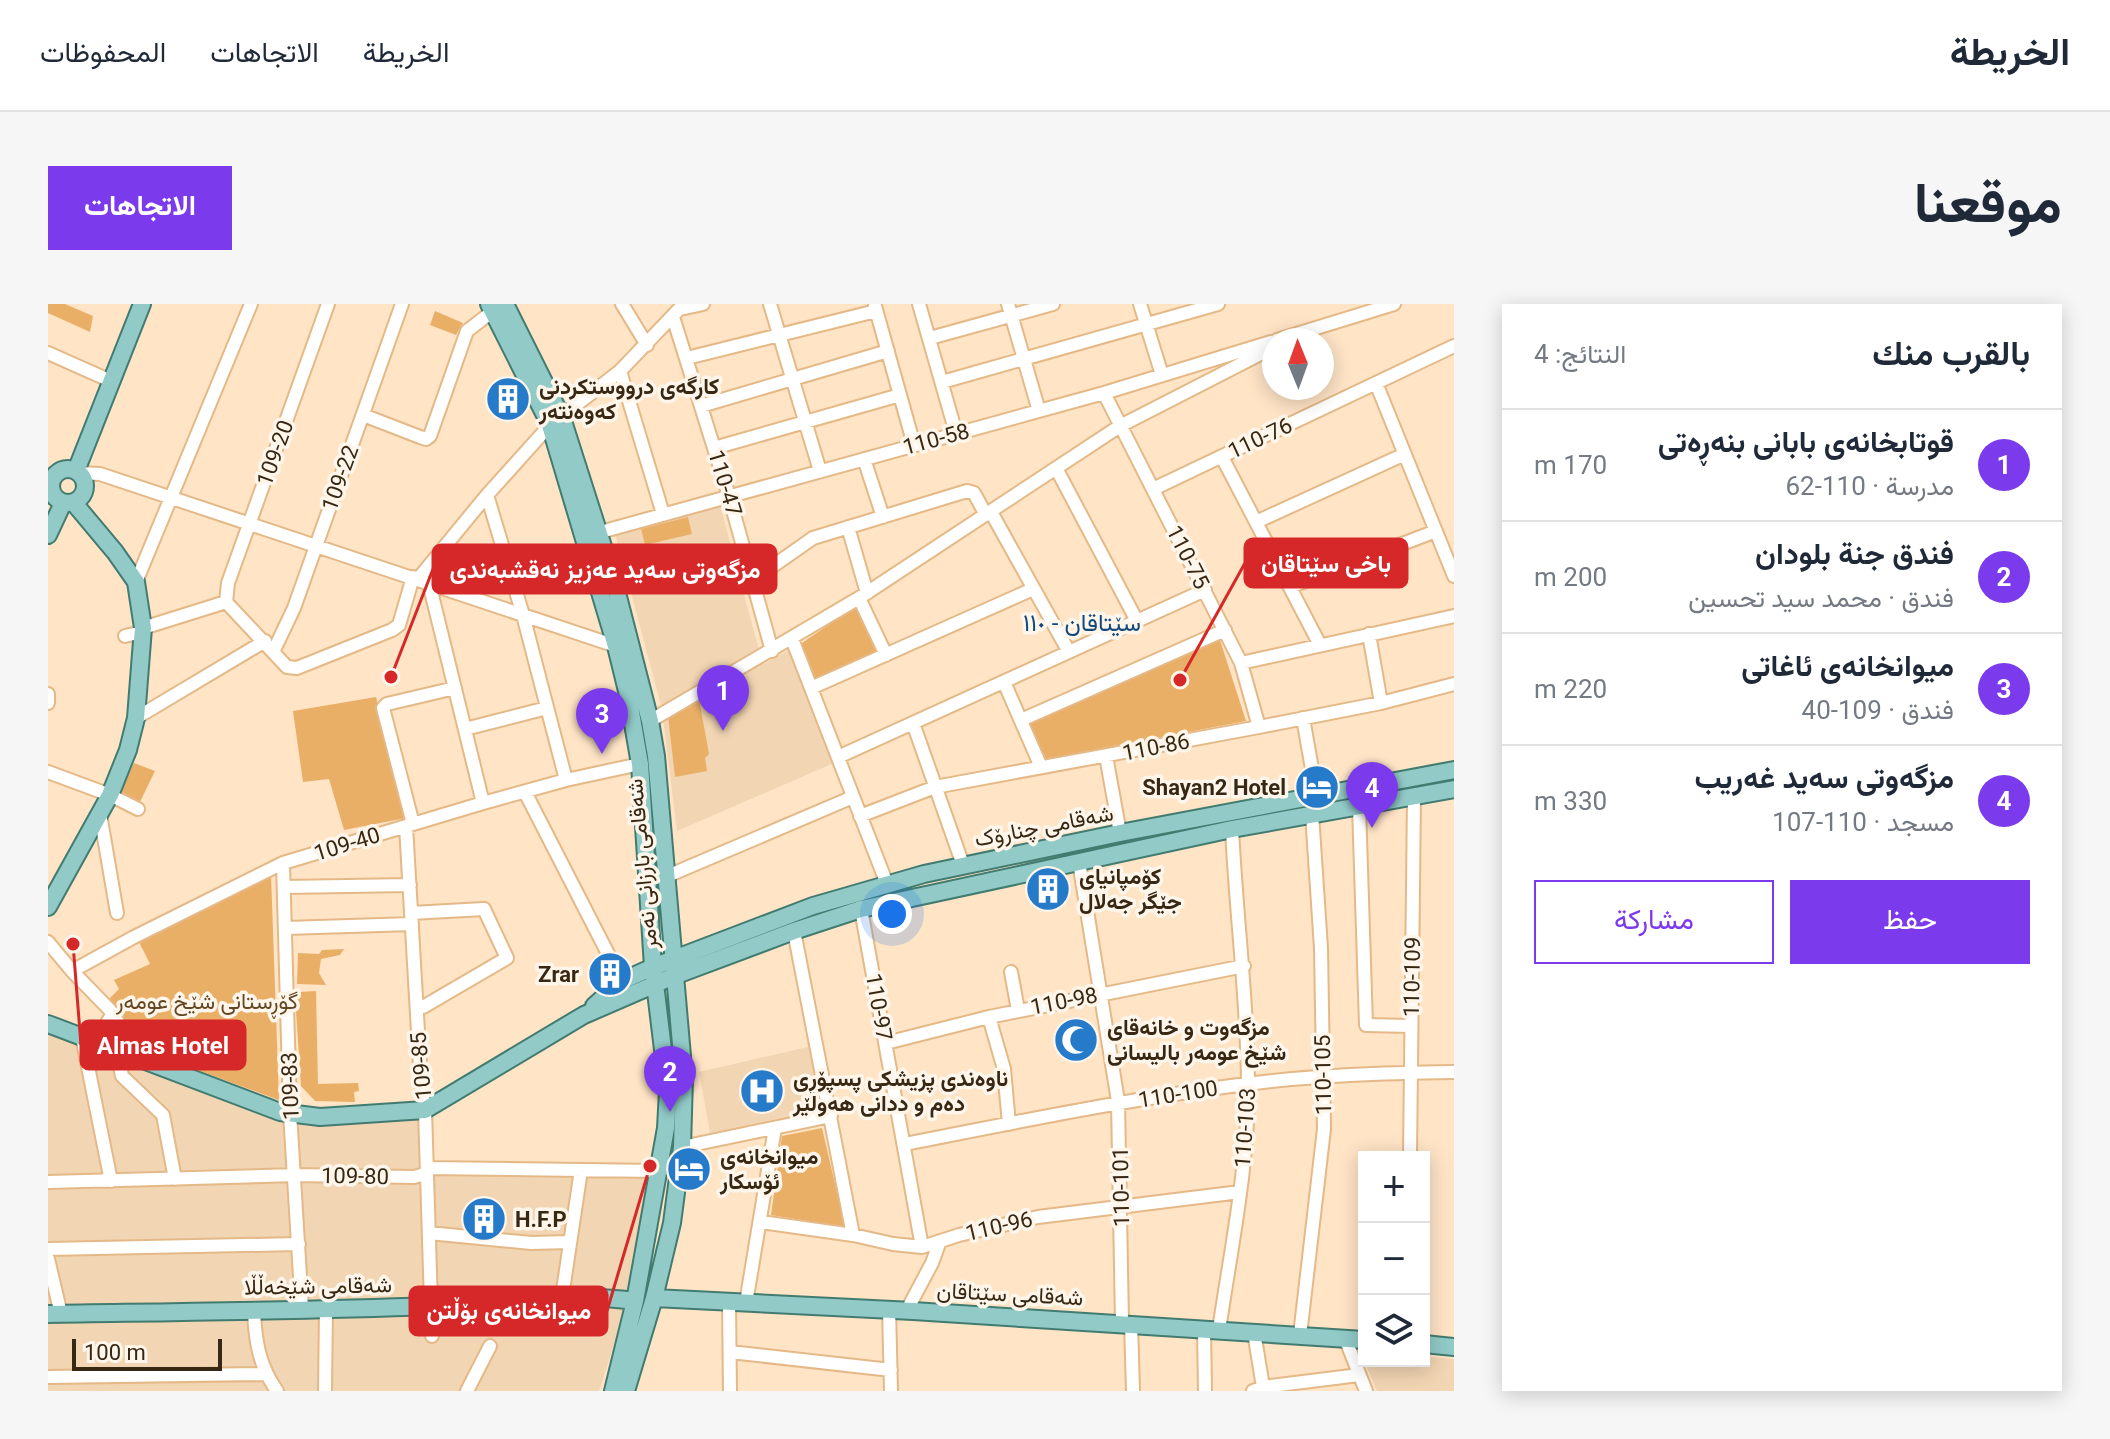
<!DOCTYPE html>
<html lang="ar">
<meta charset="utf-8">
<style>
body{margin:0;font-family:Roboto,Vazirmatn,sans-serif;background:#f6f6f7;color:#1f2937;direction:rtl}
.controls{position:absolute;right:24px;bottom:24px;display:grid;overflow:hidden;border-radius:0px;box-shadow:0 4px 20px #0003}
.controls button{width:72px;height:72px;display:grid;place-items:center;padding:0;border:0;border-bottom:2px solid #e0e1e3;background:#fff;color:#1f2937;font:40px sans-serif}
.compass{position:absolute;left:1214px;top:24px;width:72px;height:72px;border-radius:50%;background:#fff;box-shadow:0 4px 20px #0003;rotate:359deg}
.scale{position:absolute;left:24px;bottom:20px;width:150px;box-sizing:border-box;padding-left:8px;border:4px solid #382813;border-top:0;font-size:22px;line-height:28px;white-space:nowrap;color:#382813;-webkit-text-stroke:6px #fef5eb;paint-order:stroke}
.you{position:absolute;left:844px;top:610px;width:28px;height:28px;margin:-20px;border:6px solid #fff;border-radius:50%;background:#1a73e8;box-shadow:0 0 0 12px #1a73e833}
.badge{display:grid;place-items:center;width:52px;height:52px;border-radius:50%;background:#7c3aed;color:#fff;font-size:26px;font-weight:700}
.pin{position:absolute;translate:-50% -66px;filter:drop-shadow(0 2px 4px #0008)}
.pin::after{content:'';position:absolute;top:42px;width:28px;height:24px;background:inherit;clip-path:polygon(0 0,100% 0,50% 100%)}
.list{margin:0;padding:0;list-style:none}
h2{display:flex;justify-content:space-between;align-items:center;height:104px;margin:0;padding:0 32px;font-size:34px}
h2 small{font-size:26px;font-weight:400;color:#747a83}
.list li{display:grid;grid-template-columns:52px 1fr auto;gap:24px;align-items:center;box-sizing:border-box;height:112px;padding:0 32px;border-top:2px solid #e0e1e3}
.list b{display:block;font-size:30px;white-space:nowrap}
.list p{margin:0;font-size:26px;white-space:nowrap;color:#747a83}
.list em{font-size:26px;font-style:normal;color:#747a83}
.actions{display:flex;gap:16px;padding:24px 32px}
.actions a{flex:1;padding:18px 0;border:2px solid #7c3aed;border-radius:0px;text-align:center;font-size:28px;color:#7c3aed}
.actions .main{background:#7c3aed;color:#fff}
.icon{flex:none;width:44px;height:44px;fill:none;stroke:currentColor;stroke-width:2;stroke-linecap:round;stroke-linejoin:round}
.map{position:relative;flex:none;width:1406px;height:1087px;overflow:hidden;direction:ltr;border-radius:0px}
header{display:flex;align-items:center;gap:48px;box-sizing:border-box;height:112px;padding:0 40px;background:#fff;border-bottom:2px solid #e0e1e3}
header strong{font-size:38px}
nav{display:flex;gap:44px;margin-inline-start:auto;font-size:28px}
.intro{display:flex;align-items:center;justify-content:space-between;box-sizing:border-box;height:192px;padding:0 48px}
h1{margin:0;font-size:56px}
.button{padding:20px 36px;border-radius:0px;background:#7c3aed;color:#fff;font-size:28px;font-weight:700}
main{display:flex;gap:48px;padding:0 48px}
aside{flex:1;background:#fff;border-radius:0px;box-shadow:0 4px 20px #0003}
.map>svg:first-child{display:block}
.built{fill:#f2d5b3}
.green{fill:#eaaf67}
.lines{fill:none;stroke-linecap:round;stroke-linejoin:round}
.minor-casing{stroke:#e4b987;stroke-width:16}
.major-casing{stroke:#427b70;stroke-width:20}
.minor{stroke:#fff;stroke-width:12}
.major{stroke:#91cac7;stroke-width:16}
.labels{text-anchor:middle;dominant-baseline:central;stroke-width:7;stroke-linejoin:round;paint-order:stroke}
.poi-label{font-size:22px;font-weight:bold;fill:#382813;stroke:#fef5eb;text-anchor:start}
.street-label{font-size:22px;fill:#382813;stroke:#fef5eb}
.park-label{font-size:22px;fill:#634622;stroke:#fef5eb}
.neighbourhood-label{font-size:24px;fill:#12487a;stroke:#fef5eb}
.leader{fill:none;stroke:#d62828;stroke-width:3}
.callout-dot{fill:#d62828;stroke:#fef5eb;stroke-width:3}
.callout{fill:#d62828;stroke:#d62828;stroke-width:3}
.callout-label{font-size:24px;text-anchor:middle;font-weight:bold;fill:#fff}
</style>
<header>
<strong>الخريطة</strong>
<nav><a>الخريطة</a><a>الاتجاهات</a><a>المحفوظات</a></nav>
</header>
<div class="intro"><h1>موقعنا</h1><a class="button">الاتجاهات</a></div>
<main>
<aside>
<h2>بالقرب منك<small>النتائج: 4</small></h2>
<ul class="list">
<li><span class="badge">1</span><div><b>قوتابخانەی بابانی بنەڕەتی</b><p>مدرسة · 110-62</p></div><em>170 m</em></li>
<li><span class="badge">2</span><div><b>فندق جنة بلودان</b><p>فندق · محمد سید تحسین</p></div><em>200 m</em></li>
<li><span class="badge">3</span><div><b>میوانخانەی ئاغاتی</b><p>فندق · 109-40</p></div><em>220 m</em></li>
<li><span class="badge">4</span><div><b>مزگەوتی سەید غەریب</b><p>مسجد · 110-107</p></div><em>330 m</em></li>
</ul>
<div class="actions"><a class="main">حفظ</a><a>مشاركة</a></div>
</aside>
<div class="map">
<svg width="1406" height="1087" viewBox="0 0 1406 1087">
<rect width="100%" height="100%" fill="#ffe4c6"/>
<path class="built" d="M672,201l39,145 -97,59 -47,-176z
M743,345l43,114 -157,68 -14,-113z
M0,711l234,86 36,8 37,-2 73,4 3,54 224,-1 -20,116 -36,111h-551z
M764,742l14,65 -116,22 -11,-61z
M1376,1052l30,3v32h-77l-13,-30h60z"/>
<path class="green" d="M0,0h17l28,12 -3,16 -42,-19z
M387,7l28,12 -7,12 -26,-10z
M640,213l4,17 -47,11 -4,-16z
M808,302l21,46 -62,30 -16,-37z
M1172,336l26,81 -200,38 -17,-35z
M328,393l30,121 -62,12 -15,-51 -26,3 -10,-71z
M651,395l10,55 -4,4 2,13 -32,6 -7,-61z
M86,459l21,8 -16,33 -22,-5z
M223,570l8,226 -131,-48 -41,-51 12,-12 -5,-9 36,-16 -11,-22z
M296,645l-4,6 -19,4 -2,14 7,12 -29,-1 1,-31 21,1 3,-4z
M268,687l2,93 40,-1 1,8 -5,1 1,10 -40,-1 -14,-15 -6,-90 4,-4z
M774,824l23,99 -74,-12 11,-79z"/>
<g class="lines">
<g class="minor-casing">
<path id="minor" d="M574,0l25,41
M722,0l50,167
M871,0l37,129
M960,0l31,107
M1092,0l22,71
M827,2l39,139
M632,5l23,-5
M625,13l56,179 43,155
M882,34l123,-34
M1229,36l117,-36
M0,49l63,28
M639,54l189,-47
M572,67l43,143
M894,78l276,-78
M1328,79l78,193
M1056,89l137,270 18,64
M653,102l187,-55
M315,111l57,22 6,2 4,-3 37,-105 26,-20
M666,144l186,-53
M1174,153l98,188
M816,155l19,58
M1008,164l81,153
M31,169l21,1 516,172
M1105,185l301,-143
M439,191l36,120 43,165
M943,208l78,140
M1208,218l149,-68
M800,223l19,66
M549,229l507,-140 167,-51
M370,275l69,-84 63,-70 70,-54 64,-67
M705,276l60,-42 154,-47 7,2 12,22
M88,278l115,-278
M381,279l54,220
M1242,283l146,-56
M811,294l27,57
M178,298l2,-19 100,-279
M95,324l83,-26 61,65 10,1 95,-38 7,-5 14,-48
M1321,330l12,69
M77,332l17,-4
M744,335l95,245
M226,346l20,-42 108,-304
M1193,359l213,-47
M956,378l37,85
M763,384l222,-99
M0,390v9
M88,414l129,-77
M1255,414l14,79
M973,416l204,-90
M602,417l209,-123 261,-172 154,-79
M865,419l50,142
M417,425l82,-21
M1058,452l14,77
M790,453l367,-167
M0,468l62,23 28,14
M477,488l97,189
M1311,502l7,219 45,1
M52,510l17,99
M812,512l75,-29 324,-60 122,-24 73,-19
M365,520l-30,-116 4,-4 68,-16
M358,522l15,257 4,27 7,226
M1031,558l39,239 4,222
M235,559l7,250 12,196
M617,573l188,-80
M236,583l126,-2
M813,605l61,338
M363,609l73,-4 23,49 -84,49h-6
M238,624l126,-4
M746,627l59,304
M0,638l24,29 38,39 33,51
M24,667l62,-34 149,-74 200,-60 83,-23 74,-16
M963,668l7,38
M941,713l15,52 5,55
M34,733l29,144
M47,739l18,-30
M838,739l103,-26 255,-51
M69,747l5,25 41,39 12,64
M856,840c114,-22 228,-46 343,-60 68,-9 138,-11 207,-12
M634,843l149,-31
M1362,853l4,-361
M0,878l248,-7 118,2 11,-3 2,-6 232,3
M713,918l92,13 40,9 29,3 37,-12 79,-18 202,-25
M381,929l102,10 39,-1
M0,945l251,-5
M0,955l13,55
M514,993l19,-127
M681,998l1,89
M698,999l29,-175
M841,1005l2,82
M206,1006c1,31 5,55 23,81
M859,1006l25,-47 8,-22
M1083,1019l2,68
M1156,1025l1,62
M1171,1026c12,-82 30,-166 29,-250 -1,-84 -12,-167 -16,-251
M1206,1028l9,55
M1252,1031l24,-206 -3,-181 -9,-134
M1297,1034l21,53
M682,1048l161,18
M0,1073l217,-3
M277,1087l1,-83
M419,1087l23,-45
M1205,1087l10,-4 96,-12"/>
</g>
<g class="major-casing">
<path id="major" d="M441,0l61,121 66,221 12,49 12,69 13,203 15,124 -2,37 -31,173 -22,90
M457,0l57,114 52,163 36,140 6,35 28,323 -2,68 -10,76 -18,75 -28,93
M3 182a17 17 0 1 1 34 0a17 17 0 1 1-34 0Z
M28,167l66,-167
M0,231l15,-32
M0,603l62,-112 18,-45 8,-32 7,-90 -7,-46 -21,-30 -41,-49
M546,702l28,-25 31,-14 160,-61 111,-32 196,-41 334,-63
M0,720l232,88 40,5 105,-7 159,-95 90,-39 120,-45 67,-22 371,-80 222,-40
M606,994l259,13 451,29
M0,1010c127,-2 255,-3 382,-8 69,-3 137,-14 205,-5
M1376,1040l30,3"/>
</g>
<use href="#minor" class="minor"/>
<use href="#major" class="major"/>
</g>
<defs>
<g id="building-disc" transform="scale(2.3)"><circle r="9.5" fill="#257bc9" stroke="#fef5eb"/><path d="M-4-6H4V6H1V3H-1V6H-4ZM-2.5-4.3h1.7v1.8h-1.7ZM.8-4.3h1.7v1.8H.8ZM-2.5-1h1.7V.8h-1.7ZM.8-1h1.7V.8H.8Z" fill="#fff"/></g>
<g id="hotel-disc" transform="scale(2.3)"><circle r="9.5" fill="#257bc9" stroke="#fef5eb"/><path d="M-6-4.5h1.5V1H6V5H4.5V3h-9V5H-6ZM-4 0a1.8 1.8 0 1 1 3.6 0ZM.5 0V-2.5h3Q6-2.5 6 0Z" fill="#fff"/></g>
<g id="mosque-disc" transform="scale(2.3)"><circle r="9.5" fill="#257bc9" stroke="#fef5eb"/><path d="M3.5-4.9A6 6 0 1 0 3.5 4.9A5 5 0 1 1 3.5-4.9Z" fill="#fff"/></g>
<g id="hospital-disc" transform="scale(2.3)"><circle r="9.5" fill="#257bc9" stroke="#fef5eb"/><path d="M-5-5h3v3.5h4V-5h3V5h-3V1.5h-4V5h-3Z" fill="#fff"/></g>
</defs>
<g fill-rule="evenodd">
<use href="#building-disc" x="460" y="95"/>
<use href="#hotel-disc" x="1269" y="483"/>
<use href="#building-disc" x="1000" y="585"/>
<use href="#building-disc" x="562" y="670"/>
<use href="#mosque-disc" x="1028" y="736"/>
<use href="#hospital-disc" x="714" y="787"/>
<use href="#hotel-disc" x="641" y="865"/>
<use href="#building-disc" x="436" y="915"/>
</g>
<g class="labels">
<g class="poi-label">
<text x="491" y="82">کارگەی درووستکردنی<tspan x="491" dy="25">کەوەنتەر</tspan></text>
<text x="1238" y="483" text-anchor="end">Shayan2 Hotel</text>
<text x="1031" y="572">کۆمپانیای<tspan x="1031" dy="25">جێگر جەلال</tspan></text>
<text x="531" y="670" text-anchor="end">Zrar</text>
<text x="1059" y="723">مزگەوت و خانەقای<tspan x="1059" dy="25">شێخ عومەر بالیسانی</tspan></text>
<text x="745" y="774">ناوەندی پزیشکی پسپۆڕی<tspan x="745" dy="25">دەم و ددانی هەولێر</tspan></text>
<text x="672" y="852">میوانخانەی<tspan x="672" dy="25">ئۆسکار</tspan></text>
<text x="467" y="915">H.F.P</text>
</g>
<g class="street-label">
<text transform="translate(1212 134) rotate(-25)">110-76</text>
<text transform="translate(888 135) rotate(-15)">110-58</text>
<text transform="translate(227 149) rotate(-70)">109-20</text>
<text transform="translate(292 174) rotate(-70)">109-22</text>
<text transform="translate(677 179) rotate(73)">110-47</text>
<text transform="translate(1140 253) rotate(63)">110-75</text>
<text transform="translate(1108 443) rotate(-11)">110-86</text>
<text transform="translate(996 522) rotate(-11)">شەقامی چنارۆک</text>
<text transform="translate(299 540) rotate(-17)">109-40</text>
<text transform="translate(594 560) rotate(-95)">شەقامی بارزانی نەمر</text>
<text transform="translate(1364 673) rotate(-89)">110-109</text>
<text transform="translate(1016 697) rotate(-11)">110-98</text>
<text transform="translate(831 703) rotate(80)">110-97</text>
<text transform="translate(373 762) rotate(-95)">109-85</text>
<text transform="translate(1275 771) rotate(-91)">110-105</text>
<text transform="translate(242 782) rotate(-92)">109-83</text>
<text transform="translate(1130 790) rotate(-9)">110-100</text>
<text transform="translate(1197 824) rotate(-86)">110-103</text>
<text transform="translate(307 872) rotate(1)">109-80</text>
<text transform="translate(1073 883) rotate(-91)">110-101</text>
<text transform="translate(951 922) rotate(-13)">110-96</text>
<text transform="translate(270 982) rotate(-1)">شەقامی شێخەڵڵا</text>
<text transform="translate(962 990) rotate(3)">شەقامی سێتاقان</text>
</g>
<g class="park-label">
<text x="159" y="697">گۆڕستانی شێخ عومەر</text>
</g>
<g class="neighbourhood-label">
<text x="1034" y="319">سێتاقان - ١١٠</text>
</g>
</g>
<path class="leader" d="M1132 376L1197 259M343 373L385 265M25 640L33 741M602 862L559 1007"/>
<g class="callout-dot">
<circle cx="1132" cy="376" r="8"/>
<circle cx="343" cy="373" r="8"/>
<circle cx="25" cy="640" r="8"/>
<circle cx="602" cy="862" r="8"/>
</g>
<g class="callout">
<rect x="1197" y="235" width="162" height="48" rx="8"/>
<rect x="385" y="241" width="343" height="48" rx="8"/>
<rect x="33" y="717" width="164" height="48" rx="8"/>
<rect x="362" y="983" width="197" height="48" rx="8"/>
</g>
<g class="callout-label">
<text x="1278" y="268">باخی سێتاقان</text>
<text x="557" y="274">مزگەوتی سەید عەزیز نەقشبەندی</text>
<text x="115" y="750">Almas Hotel</text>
<text x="461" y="1015">میوانخانەی بۆڵتن</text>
</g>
</svg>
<div class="controls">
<button>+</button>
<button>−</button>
<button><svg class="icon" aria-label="layers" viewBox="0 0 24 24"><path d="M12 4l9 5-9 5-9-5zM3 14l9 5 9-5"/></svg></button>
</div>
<svg class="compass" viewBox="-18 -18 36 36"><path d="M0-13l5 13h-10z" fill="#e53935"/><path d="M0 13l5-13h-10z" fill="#747a83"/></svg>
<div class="scale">100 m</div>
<div class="you"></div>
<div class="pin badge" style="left:675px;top:427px">1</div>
<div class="pin badge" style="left:622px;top:808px">2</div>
<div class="pin badge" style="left:554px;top:450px">3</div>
<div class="pin badge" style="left:1324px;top:524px">4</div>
</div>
</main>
